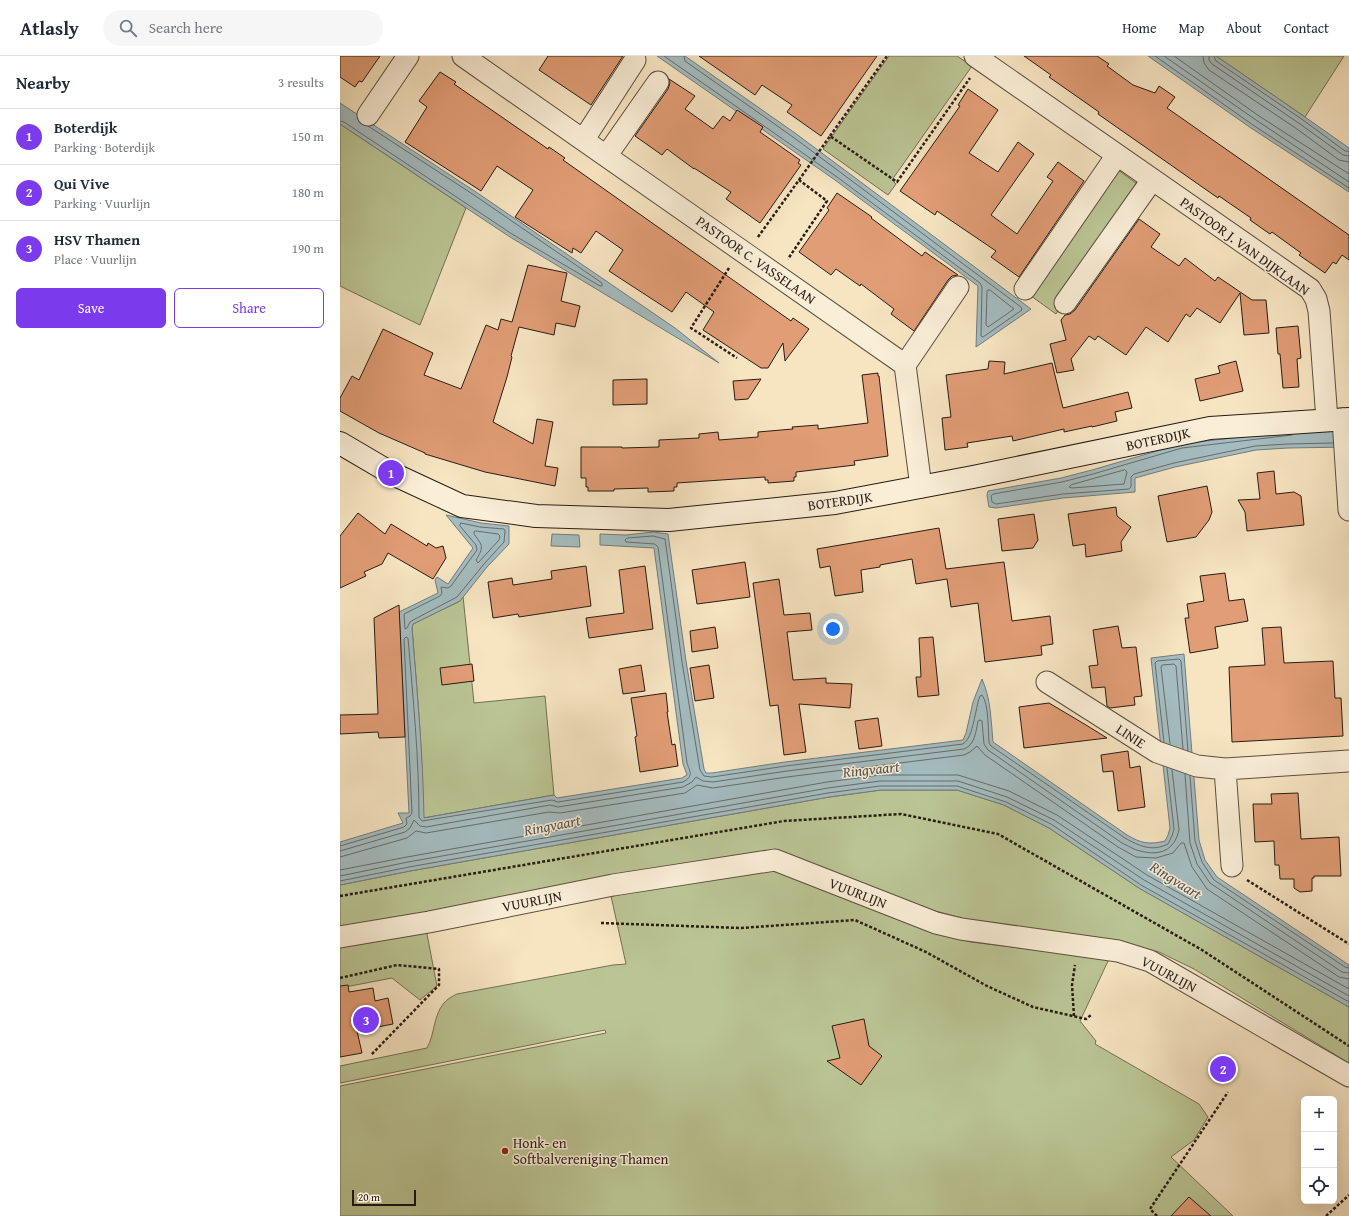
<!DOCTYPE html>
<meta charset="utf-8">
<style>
body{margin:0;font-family:"Gentium Book Plus",serif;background:#f6f6f7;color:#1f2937}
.controls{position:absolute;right:12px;bottom:12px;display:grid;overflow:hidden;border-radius:6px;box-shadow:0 4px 16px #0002}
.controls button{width:36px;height:36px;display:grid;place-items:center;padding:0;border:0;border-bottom:1px solid #e0e1e3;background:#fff;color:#1f2937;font:20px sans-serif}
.scale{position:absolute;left:12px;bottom:10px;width:64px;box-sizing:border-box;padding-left:4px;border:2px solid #271c14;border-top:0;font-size:11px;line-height:14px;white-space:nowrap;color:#271c14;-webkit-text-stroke:3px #faeed7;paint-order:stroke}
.you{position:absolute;left:493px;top:573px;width:14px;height:14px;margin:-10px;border:3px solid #fff;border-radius:50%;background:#1a73e8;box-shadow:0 0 0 6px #1a73e833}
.badge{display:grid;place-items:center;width:26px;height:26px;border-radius:50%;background:#7c3aed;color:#fff;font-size:13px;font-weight:700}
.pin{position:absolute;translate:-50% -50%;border:2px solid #fff;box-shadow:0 1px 4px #0006}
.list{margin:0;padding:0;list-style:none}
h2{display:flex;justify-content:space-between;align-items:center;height:52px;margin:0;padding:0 16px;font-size:17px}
h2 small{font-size:13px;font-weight:400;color:#747a83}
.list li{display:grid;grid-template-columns:26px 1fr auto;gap:12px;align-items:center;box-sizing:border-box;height:56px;padding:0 16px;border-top:1px solid #e0e1e3}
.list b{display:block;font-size:15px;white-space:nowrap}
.list p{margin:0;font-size:13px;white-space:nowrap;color:#747a83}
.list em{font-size:13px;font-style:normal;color:#747a83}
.actions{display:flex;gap:8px;padding:12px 16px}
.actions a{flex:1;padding:9px 0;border:1px solid #7c3aed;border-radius:6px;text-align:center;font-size:14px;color:#7c3aed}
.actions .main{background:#7c3aed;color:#fff}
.icon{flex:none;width:22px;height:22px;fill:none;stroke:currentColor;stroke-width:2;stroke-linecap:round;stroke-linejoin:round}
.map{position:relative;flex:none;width:1009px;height:1160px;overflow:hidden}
header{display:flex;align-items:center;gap:24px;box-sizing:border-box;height:56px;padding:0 20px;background:#fff;border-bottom:1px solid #e0e1e3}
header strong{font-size:19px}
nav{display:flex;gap:22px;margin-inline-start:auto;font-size:14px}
.search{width:280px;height:36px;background:#f6f6f7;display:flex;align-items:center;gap:10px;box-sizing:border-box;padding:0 14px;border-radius:22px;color:#747a83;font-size:15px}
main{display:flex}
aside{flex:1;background:#fff}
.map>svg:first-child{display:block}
.green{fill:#bbc594;stroke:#717054}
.water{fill:#a4bcc0;stroke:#727c7b}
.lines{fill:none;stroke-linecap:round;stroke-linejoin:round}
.shore{stroke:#666c6a;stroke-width:1}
.building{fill:#e19d75;stroke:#271c14}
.street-casing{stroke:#5b4e40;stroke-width:23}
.secondary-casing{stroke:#271c14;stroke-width:24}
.path{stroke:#271c14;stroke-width:2.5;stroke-dasharray:3 2;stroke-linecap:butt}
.street{stroke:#faeed7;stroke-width:21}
.secondary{stroke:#faeed7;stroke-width:22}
.poi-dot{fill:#8f2418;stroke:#faeed7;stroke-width:1.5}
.labels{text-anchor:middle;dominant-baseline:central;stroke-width:3;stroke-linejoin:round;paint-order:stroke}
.street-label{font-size:14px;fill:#271c14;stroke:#faeed7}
.poi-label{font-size:14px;fill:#271c14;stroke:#faeed7;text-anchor:start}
.water-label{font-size:15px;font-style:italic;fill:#535450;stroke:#faeed7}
</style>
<header>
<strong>Atlasly</strong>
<div class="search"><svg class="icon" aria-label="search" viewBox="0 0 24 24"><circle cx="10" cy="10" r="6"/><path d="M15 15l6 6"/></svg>Search here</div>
<nav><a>Home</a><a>Map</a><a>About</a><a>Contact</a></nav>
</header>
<main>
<aside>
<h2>Nearby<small>3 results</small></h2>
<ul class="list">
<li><span class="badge">1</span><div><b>Boterdijk</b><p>Parking · Boterdijk</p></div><em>150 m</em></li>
<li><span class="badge">2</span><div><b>Qui Vive</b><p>Parking · Vuurlijn</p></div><em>180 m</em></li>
<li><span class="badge">3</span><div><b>HSV Thamen</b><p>Place · Vuurlijn</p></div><em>190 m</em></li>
</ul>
<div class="actions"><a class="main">Save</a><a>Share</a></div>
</aside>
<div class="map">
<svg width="1009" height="1160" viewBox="0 0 1009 1160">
<rect width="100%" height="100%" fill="#f7e5c2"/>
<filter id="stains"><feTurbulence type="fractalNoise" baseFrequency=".005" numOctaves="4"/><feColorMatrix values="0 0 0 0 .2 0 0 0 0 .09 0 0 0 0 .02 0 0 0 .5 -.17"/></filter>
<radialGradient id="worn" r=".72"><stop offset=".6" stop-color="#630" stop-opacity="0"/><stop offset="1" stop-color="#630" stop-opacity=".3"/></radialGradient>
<path class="green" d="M549,0h68l15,10 -80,114 4,4 -8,11 -65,-46z
M876,0h128l-39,61z
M0,68l126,84 -46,117 -80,-39z
M774,111l26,19 -84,128 -36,-26z
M123,540l11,107 71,-7 9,99 -131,23c0,-64 -6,-126 -11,-190l1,-4 47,-23z
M541,734h76l47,15 45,23 90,60 210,119v56l-155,-94 -35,-17 -21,-5 -173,-28 -44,-12 -124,-47 -457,68v-43l70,-14 419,-74z
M433,814l161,63 37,9 138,17 -29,62 16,20 -1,3 104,60 9,13 -14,23 -23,17 62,59h-893v-130l266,-53 -1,-3 -265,53v-17l87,-18c8,-14 6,-32 17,-45 3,-4 9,-7 13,-9l156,-29 13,-1 -15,-68 123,-22z
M86,873l11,57 -17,14 -28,-22 -52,10v-44z"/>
<path class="water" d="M317,0h28l110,77 236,176 -55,38 2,-61 -143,-106z
M808,0h68l89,61 44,31v44l-98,-64z
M0,47l136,89 199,136 44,35 -209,-126 -170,-113z
M1009,373v18l-61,1 -32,2 -81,17 -40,11v14l-72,6 -67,10 -7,-1 -2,-12 1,-4 73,-13 31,-8 89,-26 119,-14z
M106,459l35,8 28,3v18l-22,23 -27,34 -43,21 -4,2 -1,4c5,64 11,126 12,190l130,-23 3,3 125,-20 5,-3 -4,-11 -3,-22 -26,-194 -54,-3v-11l26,1 27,-3 15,2 18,127 18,108 2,4h6l73,-11 178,-22 3,-7 7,-31 9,-23c9,20 9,42 11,63l134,93c14,8 21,10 38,6l3,-6 2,-7 -19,-170 33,-4 15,186 6,20 12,17 132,88v42l-210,-119 -90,-60 -45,-23 -47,-15h-76l-52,7 -419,74 -70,14v-43l63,-19 -5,-10h11l-10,-201 39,-19 -3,-13 2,-3 11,7 25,-36z
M212,478l27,1 1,12 -29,-1z"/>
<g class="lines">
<path class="shore" d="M324,0l173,121 143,106 2,4 -1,49 2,1 39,-27 -1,-3 -228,-170 -108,-76 -1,-5
M815,0l98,69 96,63
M824,0l92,64 93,62
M834,0l85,60 90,58
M863,0l1,7 5,7 88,59 42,31 10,2
M869,0v4l3,4 88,60 43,31 6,1
M874,0l2,5 87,59 42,31h4
M0,65l4,1 168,112 88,52h2v-3l-128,-88 -106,-69
M648,234h2l24,19 -26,18 -2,-2 1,-33z
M952,379l-110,13 -89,26 -31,8 -69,12 -2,2 1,6 4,2 67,-10 66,-5 2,-2v-10l3,-3 40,-11 81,-17 33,-2 45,-1
M785,414l2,2 -3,12 -52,4 -3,-1 2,-2z
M121,467l19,4 24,2 1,2 -1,11 -20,22 -27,33 -42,22 -5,3 -3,6 -2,1 -1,-15 36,-18 2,-3 -1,-6 7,1 3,-2 26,-36 -1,-5 -16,-19z
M136,475l22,3 2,2 -1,4 -21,23 -2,-3c8,-13 7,-14 -2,-26v-2z
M824,686l-9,-79 2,-2 22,-2 2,2 7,90
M830,688l-9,-77 1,-2 12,-1 2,2 7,83
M845,718l5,69 7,21 13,19 132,89 7,1
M850,720l5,65 7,21 12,18 131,87 4,1
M0,790l64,-19 3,-3 -1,-6 4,-2 2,-3 -8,-174 2,-2 2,1c5,60 11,119 11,179l3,4 130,-21 6,2 125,-20c11,-6 7,-10 4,-19l-29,-216 -3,-3 -29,-2 -1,-2 2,-2 26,-2 12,3 17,123 18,108 4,6 8,1 74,-11 177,-22c11,-7 12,-36 17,-48l2,-1c7,9 6,36 7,48l2,3 134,92c14,8 27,14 43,6l4,-8 2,-7 -7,-61
M0,795l65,-19 5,-4 4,-8 6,6 6,1 124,-22 8,2 125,-20 9,-5 4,-5 7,4 10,1 74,-11 177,-22c11,-4 12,-18 14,-28l2,-1 2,1 2,23 4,6 134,93c5,2 12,7 18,8 20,5 34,0 39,-21l-7,-60
M0,801l67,-19 9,-7 10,2 123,-21 11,1 125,-20 12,-8 16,3 74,-11 177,-22 6,-3 7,-6 8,9 133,92 18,10 20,1 17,-5 8,-10h3l8,24 15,22 132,88 10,2
M0,814l67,-13 420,-75 53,-7h78l51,16 48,24 90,60 202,114
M0,820l68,-14 420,-74 52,-7h78l49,16 47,23 90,60 205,116
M0,825l69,-14 419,-74 52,-7h77l49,16 45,22 90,61 208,117"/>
</g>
<path class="building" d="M0,0h40l-18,26 -3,-1 -4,6 -15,-10z
M208,0h75l-32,49 -52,-35z
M359,0h178l-56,80 -34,-24 5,-7 -30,-20 -7,10z
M684,0h73l12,8 -2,2 26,19 22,8 4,-7 16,11 -8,11 182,127v25l-7,-5 -6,9 -3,-2 -8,11 -26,-18 2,-2 -29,-21 -2,2 -20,-14 1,-2 -32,-22 -1,2 -120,-84 1,-2 -50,-35 2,-2z
M100,16l16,10 -2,2 94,65 1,-2 16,11 -2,2 228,161 2,-3 16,11 -24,32 -2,-18 -15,25h-7l-58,-38 11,-18 -28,-20 -14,20 -63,-41 14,-21 -27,-19 -15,22 -8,-5 -1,5 -57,-36 18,-27 -36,-24 -16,25 -76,-49 22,-35 -8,-6z
M329,23l26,17 -10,13 28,20 10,-13 7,5 7,-11 26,17 -3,5 40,28 -2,3 3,2 -41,58 -34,-24 5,-7 -37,-24v1l-27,-20 -5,6 -27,-19 33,-47 2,-6z
M628,33l30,21 -29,43 29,19 20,-30 16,12 -43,61 26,19 36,-53 -6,-4 11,-15 26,19 -65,96 -28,-20 5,-6 -59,-40 -2,4 -35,-24 60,-85 -2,-1z
M497,137l35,24 -1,1 51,38 3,-4 33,23 -6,1 -4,4 -34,51 -23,-17 3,-5 -33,-25 -1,2 -24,-17 -5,6 -32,-23 30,-42 -2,-2z
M799,163l21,15 -9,13 28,19 6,-8 30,23 3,-4 34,23h14l3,33 -25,2 -4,-42 -20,30 -23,-15 -7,9 -4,-3 -18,28 -22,-15 -20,28 -28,-19 -3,4 -6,-4 -18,23 3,11 -17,3 -7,-29 16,-4 -5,-20 4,-5 5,-1 5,-4z
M188,209l39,8 -6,28 19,5 -5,21 -19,-4 -2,12 -35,-8 -8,29 1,1 -5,20 -14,45 40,22 4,-25 16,3 -8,44 13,2 -3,18 -70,-14 -60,-18v-1l-46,-20 -39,-22v-13l12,-22 7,4 24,-51 50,24 -9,22 37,14 25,-64 12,5 3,-11 11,3z
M958,270l3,32 -4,1 2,28 -16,1 -3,-34h-2l-2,-26z
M649,305l16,1 -1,12 48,-11 11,45 65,-16 4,16 -17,4 2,9 -25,6v-1l-28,6v-3l-51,12 -1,-5 -45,7 1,4 -23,3 -3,-32 9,-1 -5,-42 42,-6z
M896,305l7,30 -43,10 -5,-22 25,-6 -2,-7z
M538,317v3h1l9,80 -34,5 1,4 -59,7v5h-2v4l-26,2v-3h-3v-3l-88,6v4h-3v4l-26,1v-4l-34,1v2h-26v-4h-2v-9h-5v-31h41v1l37,-1v-7l40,-2v-4l19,-2 1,8 39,-3v-5l35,-3 -1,-2 26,-2v4l50,-6 -6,-48z
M307,323v25l-34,1v-25z
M421,323l-13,20 -13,1 -2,-19z
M934,415l2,23 18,-2 7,4 3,29 -57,6 -2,-19 -7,-12 22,-1 -3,-26z
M867,430l5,26 -3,8 -13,17 -29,5 -9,-46z
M776,451l1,9 14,11 -10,15 1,9 -36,6 -1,-13 -12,2 -5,-32z
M18,457l27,21 6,-10 36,22 1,-3 8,5 7,-2 3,12 -13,21 -45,-26 -6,11 -18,8 2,4 -26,12v-52z
M694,458l4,26 -5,8 -31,3 -4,-32z
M599,472l7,41 58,-7 8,59 38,-5 3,28 -12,2 1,9 -57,7 -7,-59 -27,4 -4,-28 -31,5 -4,-25 -32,6v2l-19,3 2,22 -28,4 -5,-30 -10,2 -3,-19z
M405,506l5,35 -53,7 -5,-34z
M246,510l5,40 -72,11 -1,-3 -25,4 -5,-36 24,-4 1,7 39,-6 -1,-8z
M305,510l8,63 -64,9 -3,-20 38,-5 -5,-43z
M885,517l4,28 15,-2 4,22 -33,6 3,21 -28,5 -5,-35h4l-2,-14 17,-3 -4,-25z
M439,523l5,36 26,-2 2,17 -25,2 6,48 33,-2v5l26,1 -2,24 -51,-4 7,48 -22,3 -6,-50 -8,1 -17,-123z
M59,549l6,132 -26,1 -1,-6 -38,2v-19l38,-1 -4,-96z
M778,570l4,22 14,-1 6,49 -8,1 1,8 -25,3 -3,-2 -2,-19 -13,1 -3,-22 9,-1 -5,-35z
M375,571l3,21 -26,4 -2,-21z
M941,571l3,36 49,-2 2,37h6l2,38 -111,6 -3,-75 36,-2 -3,-37z
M593,581l6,58 -21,2 -2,-20h5l-2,-39z
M132,608l2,17 -32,4 -2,-17z
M301,609l4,26 -22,3 -4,-25z
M369,609l5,33 -19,3 -5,-33z
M326,637l2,19h-1l5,33 3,-1 3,22 -38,6 -5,-35 2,-1 -6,-38z
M709,647l37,22 21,13 -83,10 -5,-41z
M538,662l4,28 -23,3 -4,-28z
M788,695l2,17 10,-2 5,41 -27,4 -5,-40 -10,1 -2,-17z
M958,737l3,46 38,-2 2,39h-27v2h-2v13l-12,1 -6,-4v-9h-14l-1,-14h-4l-1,-24 -19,1 -2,-38h19l-1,-10z
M8,929l1,7 24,-4 2,13 13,-3 5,26 -36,7 5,22 -22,4v-71z
M524,963l5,27 13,10 -21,29 -34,-24 13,-3 -8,-32z
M849,1141l22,19h-40z"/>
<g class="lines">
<g class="street-casing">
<path id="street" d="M123,0l442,309 16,122
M635,0l335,233 6,10 3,12 8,109
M28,59l40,-59
M244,83l51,-79
M267,99l51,-73
M685,233l92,-134
M725,247l87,-123
M565,309l53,-78
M1003,363l6,91
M707,626l110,70 40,14 28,3
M892,810l-7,-97 124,-8
M0,881l89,-15 184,-37 162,-25 161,63 25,6 157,22 32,10 199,115"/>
</g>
<g class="secondary-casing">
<path id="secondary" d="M0,387l51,30 71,33 74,10 133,4 166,-17 138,-26 237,-49 139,-9"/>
</g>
<path class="path" d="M490,80l57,-80
M459,124l31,-44 67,46 73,-104
M418,181l41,-57 28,21 -39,58
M389,212l-38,60 46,30
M907,824l102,64
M0,840l444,-75 117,-7 97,20 204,116 147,96
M261,867l140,5 114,-8 71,32 61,34 46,21 53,12 5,-4
M0,922l57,-13 42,4v16l-68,70
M734,960l-2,-31 3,-20
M817,1160l-7,-7 78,-117
M986,1160l23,-21"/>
<use href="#street" class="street"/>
<use href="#secondary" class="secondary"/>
</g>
<circle class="poi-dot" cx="165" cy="1095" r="4"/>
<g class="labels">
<g class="street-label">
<text transform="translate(905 190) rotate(36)">PASTOOR J. VAN DIJKLAAN</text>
<text transform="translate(416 204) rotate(35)">PASTOOR C. VASSELAAN</text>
<text transform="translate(818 383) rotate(-12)">BOTERDIJK</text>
<text transform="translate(500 445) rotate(-8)">BOTERDIJK</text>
<text transform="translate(791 680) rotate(33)">LINIE</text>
<text transform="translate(518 837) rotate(21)">VUURLIJN</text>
<text transform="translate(192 845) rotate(-11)">VUURLIJN</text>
<text transform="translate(829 918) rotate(28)">VUURLIJN</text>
</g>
<g class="poi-label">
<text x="173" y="1087">Honk- en<tspan x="173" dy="16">Softbalvereniging Thamen</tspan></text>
</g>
<g class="water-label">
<text transform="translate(531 713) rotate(-6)">Ringvaart</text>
<text transform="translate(212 769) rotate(-11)">Ringvaart</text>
<text transform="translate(836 824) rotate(32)">Ringvaart</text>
</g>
</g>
<rect width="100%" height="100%" filter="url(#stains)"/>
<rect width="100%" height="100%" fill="url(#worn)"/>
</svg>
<div class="controls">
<button>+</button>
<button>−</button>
<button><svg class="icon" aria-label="locate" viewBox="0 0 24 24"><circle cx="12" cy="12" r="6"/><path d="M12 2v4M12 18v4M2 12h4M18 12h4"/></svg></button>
</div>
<div class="scale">20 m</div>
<div class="you"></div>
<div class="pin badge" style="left:51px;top:417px">1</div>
<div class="pin badge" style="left:883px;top:1013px">2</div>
<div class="pin badge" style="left:26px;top:964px">3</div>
</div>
</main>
